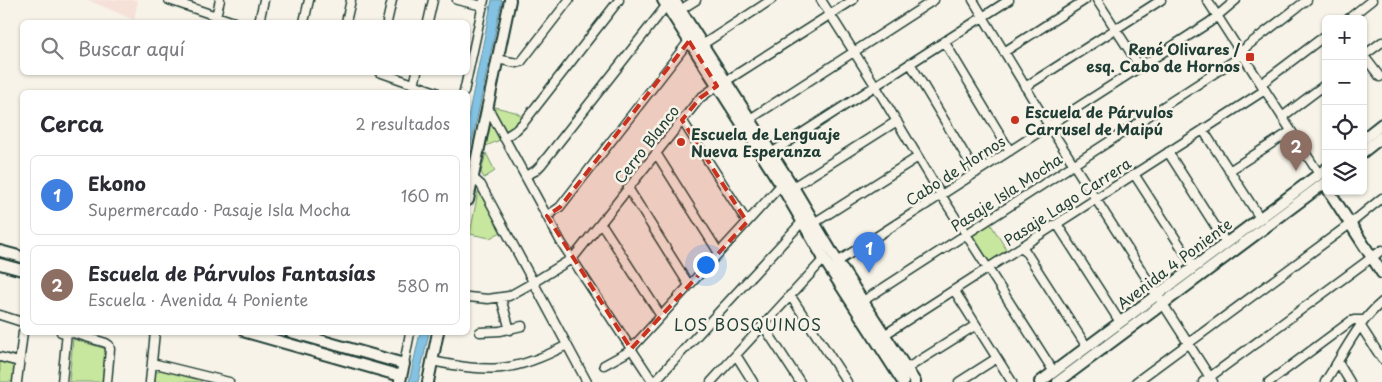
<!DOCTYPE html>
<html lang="es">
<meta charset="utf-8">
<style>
body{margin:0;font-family:"Playpen Sans",sans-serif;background:#f7f7f7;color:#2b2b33}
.controls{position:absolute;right:15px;top:15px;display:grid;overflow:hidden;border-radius:8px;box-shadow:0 1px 4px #0004}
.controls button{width:45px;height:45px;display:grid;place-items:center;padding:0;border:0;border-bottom:1px solid #e1e1e2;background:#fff;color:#2b2b33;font:25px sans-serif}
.you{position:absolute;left:705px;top:264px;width:18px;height:18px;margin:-12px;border:4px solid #fff;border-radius:50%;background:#1a73e8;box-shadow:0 0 0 8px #1a73e833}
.badge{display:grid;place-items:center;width:32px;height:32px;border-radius:50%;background:#c8321e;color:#fff;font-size:16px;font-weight:700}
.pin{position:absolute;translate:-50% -41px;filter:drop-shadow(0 1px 2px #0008)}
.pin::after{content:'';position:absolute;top:26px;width:18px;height:15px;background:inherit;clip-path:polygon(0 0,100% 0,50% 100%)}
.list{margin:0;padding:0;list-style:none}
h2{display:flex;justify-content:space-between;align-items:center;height:65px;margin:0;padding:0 20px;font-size:21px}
h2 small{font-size:16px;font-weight:400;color:#7c7c81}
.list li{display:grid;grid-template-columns:32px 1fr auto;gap:15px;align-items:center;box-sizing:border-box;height:80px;margin:0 10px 10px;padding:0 10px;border:1px solid #e1e1e2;border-radius:8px}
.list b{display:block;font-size:19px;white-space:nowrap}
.list p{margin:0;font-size:16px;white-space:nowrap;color:#7c7c81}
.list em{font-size:16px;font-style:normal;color:#7c7c81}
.icon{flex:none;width:28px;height:28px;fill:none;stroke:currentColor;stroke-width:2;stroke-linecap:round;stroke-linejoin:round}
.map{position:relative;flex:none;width:1382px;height:382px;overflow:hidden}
.search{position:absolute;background:#fff;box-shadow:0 1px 4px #0004;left:20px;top:20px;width:450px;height:55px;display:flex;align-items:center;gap:12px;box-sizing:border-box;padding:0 18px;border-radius:8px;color:#7c7c81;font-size:19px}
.panel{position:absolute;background:#fff;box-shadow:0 1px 4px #0004;left:20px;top:90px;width:450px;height:245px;border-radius:8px}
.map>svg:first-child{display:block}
.built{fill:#f6e1d8}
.green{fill:#c7e69e;stroke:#739269}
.water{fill:#83c2e3;stroke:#5b8d9d}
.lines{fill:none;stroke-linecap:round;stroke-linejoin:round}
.minor-casing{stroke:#1f3d34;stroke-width:11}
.tertiary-casing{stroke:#1f3d34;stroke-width:14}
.minor{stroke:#f7f3e8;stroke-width:8}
.tertiary{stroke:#f7f3e8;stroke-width:10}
.marked{fill:#c8321e;fill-opacity:0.2;stroke:#c8321e;stroke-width:4;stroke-dasharray:10 6;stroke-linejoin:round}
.poi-dot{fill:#c8321e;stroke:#f7f3e8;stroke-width:2}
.labels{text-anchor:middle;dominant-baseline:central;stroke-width:5;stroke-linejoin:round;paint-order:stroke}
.poi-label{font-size:15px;font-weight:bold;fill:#1f3d34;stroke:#f7f3e8;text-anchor:start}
.street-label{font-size:15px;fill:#1f3d34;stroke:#f7f3e8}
.neighbourhood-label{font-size:16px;letter-spacing:1px;fill:#1f3d34;stroke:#f7f3e8}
</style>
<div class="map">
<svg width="1382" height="382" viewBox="0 0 1382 382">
<rect width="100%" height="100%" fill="#f7f3e8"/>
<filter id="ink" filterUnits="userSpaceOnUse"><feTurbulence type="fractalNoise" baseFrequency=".02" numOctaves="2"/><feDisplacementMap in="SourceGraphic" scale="10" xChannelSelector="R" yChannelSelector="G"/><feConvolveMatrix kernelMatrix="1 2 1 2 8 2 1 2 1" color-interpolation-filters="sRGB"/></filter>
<g filter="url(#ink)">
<path class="built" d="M88,0h50l-4,20z"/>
<path class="green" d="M495,107l20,5 8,5 -7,8 -11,6 -11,-18z
M490,125h4l6,15 -14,6z
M486,153l9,18 -11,7 -3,-6z
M478,192l4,2 21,37 -13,7 -20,-4z
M990,223l18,29 -20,13 -18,-29z
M73,339l33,10 -4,33h-33z
M0,362l16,4 -2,16h-14z
M160,370l42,10 -1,2h-47l1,-9z"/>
<path class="water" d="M492,0h10l-34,160v-43z
M420,333h9l-11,49h-9z"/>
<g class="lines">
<g class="minor-casing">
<path id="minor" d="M169,0l65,22
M457,0l26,6
M821,0l54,85 66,110 113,177
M973,0l76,126 164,256
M1097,0l43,67
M1207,0l112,174
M680,10l16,-10
M216,16l4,-16
M1348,19l24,-19
M259,22l5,-22
M304,22l5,-22
M346,22l5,-22
M387,22l5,-22
M428,22l5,-22
M944,41l66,110
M702,45l69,-45
M1004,52l81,-52
M1363,56l19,-14
M1364,56l16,21
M497,59l20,4 4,-1 48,-62
M910,63l66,110
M379,72l57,20
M1261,84l65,-49
M414,85l3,-13
M1025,87l136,-87
M464,92l20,-92
M487,106l74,136 92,140
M1282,117l44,-33
M750,119l184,-119
M682,120l65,102
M1203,130l57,88
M504,138l12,-8 8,-8 95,-122
M1168,152l58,91
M656,153l63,100
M771,153l238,-153
M1229,171l62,-40
M1134,174l60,93
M525,176l10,-5 6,-6 125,-159
M473,178l8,7 106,197
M793,187l104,-66
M628,188l61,97
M547,216l13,-9 129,-166
M601,223l60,93
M814,223l104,-66
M1057,224l63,98
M1022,246l65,101
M837,262l373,-240 26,-22
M954,290l58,92
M790,295l57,87
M468,297l20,2 21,-3 25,-14 39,-24 127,-160 17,-12 9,-5 127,-81
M501,298l9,32
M863,301l372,-241 12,-14 60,-46
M0,315l22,7
M763,325l37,57
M1360,325l22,34
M61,332l6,2 6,-1 33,10 3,2 1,4 -3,33
M480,332l20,-1 22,-5
M884,335l381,-245
M736,355l17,27
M0,357l19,5
M432,361c58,12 82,12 135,-16
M1338,362l12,20
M152,363l77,19
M404,364l6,-31
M604,365l22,-12 5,-4 150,-164
M906,369l70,-44
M17,382l6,-50
M62,382l5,-50
M150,382l5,-50
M654,382l148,-160
M711,382l113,-123
M959,382l38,-24
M1136,382l214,-158 32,-26
M1203,382l179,-132
M1269,382l82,-61 3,-1h10
M1325,382c18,-27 32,-59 57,-80"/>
</g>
<g class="tertiary-casing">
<path id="tertiary" d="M663,0l118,185 46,79 76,118
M674,0l119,187 47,79 75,116
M1363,139l19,-15
M1363,152l19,-15
M1329,191l53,82
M468,200l42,-200
M0,251l22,6
M0,264l22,6
M246,332l155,44
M291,332l113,32 -4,17
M428,382l10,-50
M1040,382l286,-213
M1058,382l268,-200"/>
</g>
<use href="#minor" class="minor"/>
<use href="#tertiary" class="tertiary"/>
</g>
</g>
<path class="marked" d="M689,41l28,45 -17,12 -18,22 65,102 -116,127 -84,-133 13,-9z"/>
<g class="poi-dot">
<rect x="1245" y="52" width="10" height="10" rx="2.5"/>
<circle cx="1015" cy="120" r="5"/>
<circle cx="681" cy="142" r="5"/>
</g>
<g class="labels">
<g class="poi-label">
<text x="1240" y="48" text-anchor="end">René Olivares /<tspan x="1240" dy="17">esq. Cabo de Hornos</tspan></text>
<text x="1025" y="111">Escuela de Párvulos<tspan x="1025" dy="17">Carrusel de Maipú</tspan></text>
<text x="691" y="133">Escuela de Lenguaje<tspan x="691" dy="17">Nueva Esperanza</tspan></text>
</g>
<g class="street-label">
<text transform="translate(646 144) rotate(-52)">Cerro Blanco</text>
<text transform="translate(955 170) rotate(-33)">Cabo de Hornos</text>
<text transform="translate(1006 192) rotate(-33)">Pasaje Isla Mocha</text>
<text transform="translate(1067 201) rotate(-33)">Pasaje Lago Carrera</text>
<text transform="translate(1174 263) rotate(-37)">Avenida 4 Poniente</text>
</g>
<g class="neighbourhood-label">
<text x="748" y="324">LOS BOSQUINOS</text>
</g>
</g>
</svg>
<div class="controls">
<button>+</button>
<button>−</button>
<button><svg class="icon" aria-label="locate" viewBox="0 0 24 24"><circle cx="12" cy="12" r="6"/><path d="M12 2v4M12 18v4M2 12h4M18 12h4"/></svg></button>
<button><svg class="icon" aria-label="layers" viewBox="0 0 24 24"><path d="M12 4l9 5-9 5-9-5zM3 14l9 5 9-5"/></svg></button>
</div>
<div class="you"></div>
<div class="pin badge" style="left:869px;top:273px;background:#3f7fe0">1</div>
<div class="pin badge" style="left:1296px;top:171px;background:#8d6e63">2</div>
<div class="search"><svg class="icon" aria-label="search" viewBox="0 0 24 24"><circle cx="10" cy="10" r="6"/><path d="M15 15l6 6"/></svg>Buscar aquí</div>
<section class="panel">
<h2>Cerca<small>2 resultados</small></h2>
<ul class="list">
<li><span class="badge" style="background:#3f7fe0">1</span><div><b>Ekono</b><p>Supermercado · Pasaje Isla Mocha</p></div><em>160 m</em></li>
<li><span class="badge" style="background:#8d6e63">2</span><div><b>Escuela de Párvulos Fantasías</b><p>Escuela · Avenida 4 Poniente</p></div><em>580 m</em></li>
</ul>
</section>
</div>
